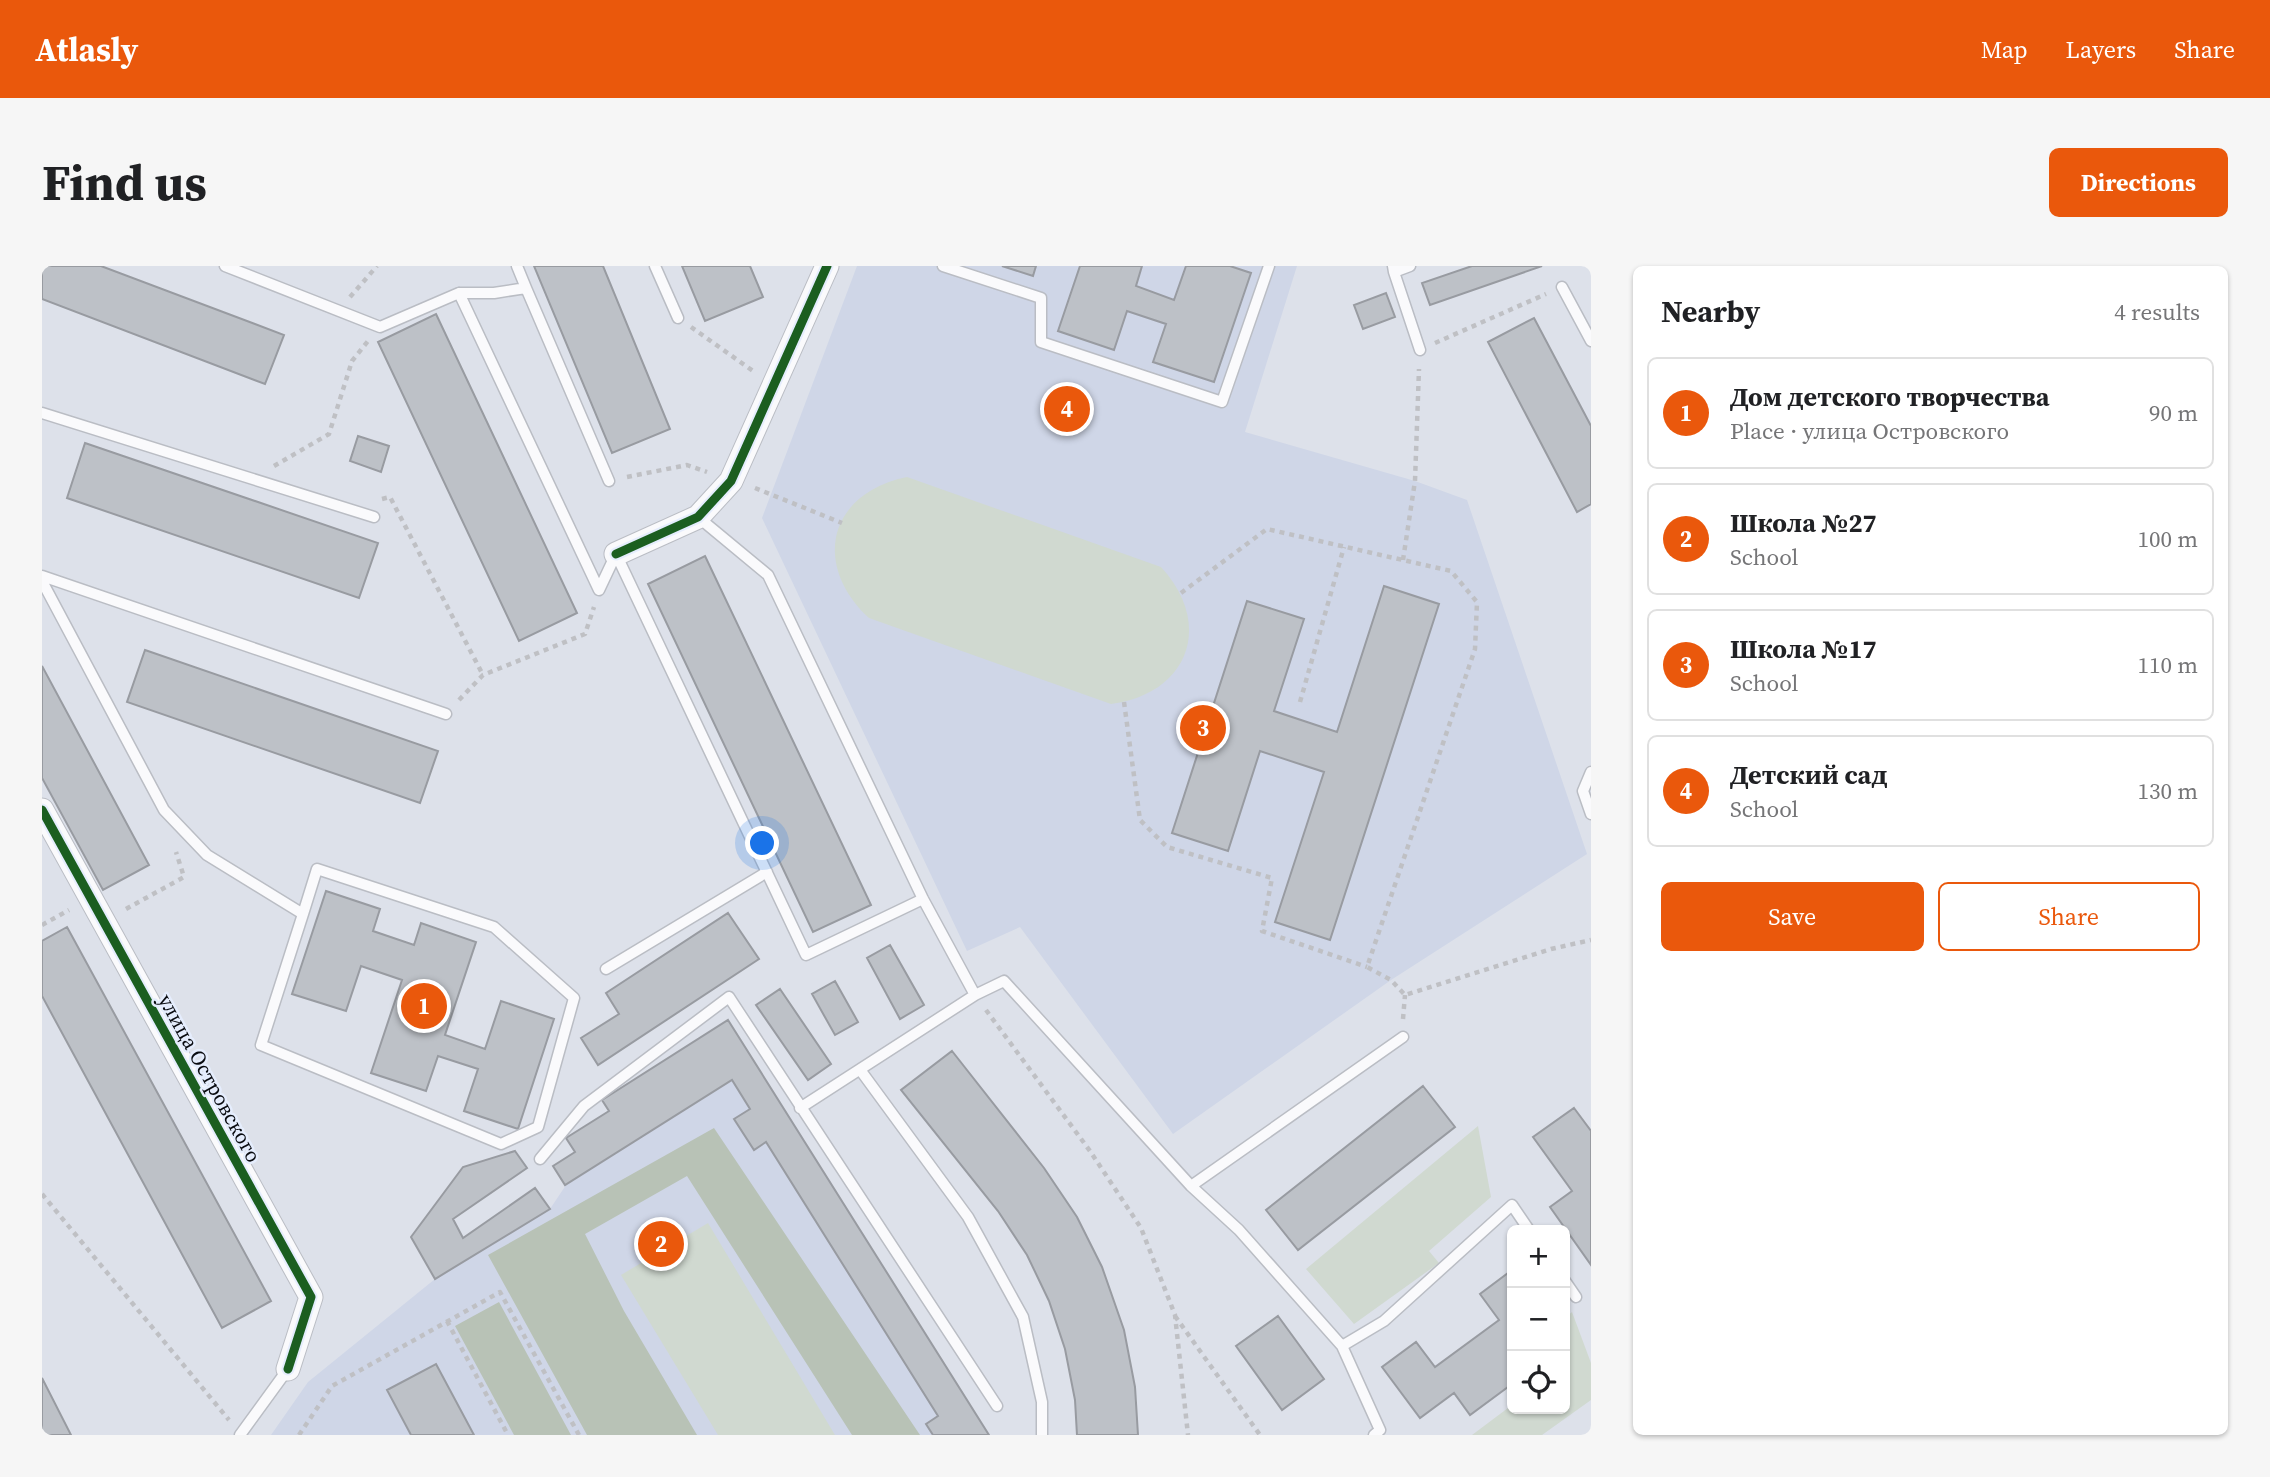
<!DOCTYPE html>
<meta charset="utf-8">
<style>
body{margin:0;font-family:"Source Serif 4",serif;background:#f6f6f6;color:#202124}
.controls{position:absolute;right:21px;bottom:21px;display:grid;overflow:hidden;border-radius:10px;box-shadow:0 2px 5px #0004}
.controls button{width:63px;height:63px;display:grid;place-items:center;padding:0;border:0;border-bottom:2px solid #e0e0e0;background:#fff;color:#202124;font:35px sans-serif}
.you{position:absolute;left:721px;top:578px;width:24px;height:24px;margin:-18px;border:5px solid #fff;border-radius:50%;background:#1a73e8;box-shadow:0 0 0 10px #1a73e833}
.badge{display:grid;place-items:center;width:46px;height:46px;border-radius:50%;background:#ea580c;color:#fff;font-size:23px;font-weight:700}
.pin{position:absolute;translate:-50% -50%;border:4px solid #fff;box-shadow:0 2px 7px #0006}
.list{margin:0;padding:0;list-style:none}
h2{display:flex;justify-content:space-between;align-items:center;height:91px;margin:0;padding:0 28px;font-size:30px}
h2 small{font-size:23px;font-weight:400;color:#757577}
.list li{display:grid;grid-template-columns:46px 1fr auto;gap:21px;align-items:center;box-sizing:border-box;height:112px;margin:0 14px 14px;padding:0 14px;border:2px solid #e0e0e0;border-radius:10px}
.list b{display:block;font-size:26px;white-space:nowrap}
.list p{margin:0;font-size:23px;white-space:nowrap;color:#757577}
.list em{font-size:23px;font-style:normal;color:#757577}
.actions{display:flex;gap:14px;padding:21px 28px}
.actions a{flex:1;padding:16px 0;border:2px solid #ea580c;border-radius:10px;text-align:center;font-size:24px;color:#ea580c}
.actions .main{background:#ea580c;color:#fff}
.icon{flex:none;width:38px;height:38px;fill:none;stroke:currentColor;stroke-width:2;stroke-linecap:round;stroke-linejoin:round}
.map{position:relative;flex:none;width:1549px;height:1169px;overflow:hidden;border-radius:10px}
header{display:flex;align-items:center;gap:42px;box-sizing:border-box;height:98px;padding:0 35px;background:#ea580c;color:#fff}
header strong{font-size:33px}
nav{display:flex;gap:38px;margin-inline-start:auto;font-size:24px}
.intro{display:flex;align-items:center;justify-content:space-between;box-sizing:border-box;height:168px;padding:0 42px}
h1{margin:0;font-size:49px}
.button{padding:18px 32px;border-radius:10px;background:#ea580c;color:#fff;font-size:24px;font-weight:700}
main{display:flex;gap:42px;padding:0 42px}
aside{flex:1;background:#fff;border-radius:10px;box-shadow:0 2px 5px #0004}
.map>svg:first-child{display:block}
.built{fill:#cfd6e7}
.green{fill:#d0d9d0}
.forest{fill:#b8c2b6}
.building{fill:#bdc1c7;stroke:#989ba1;stroke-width:2}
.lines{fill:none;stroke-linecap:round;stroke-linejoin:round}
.service-casing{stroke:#babdc4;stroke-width:13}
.minor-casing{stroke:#babdc4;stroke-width:25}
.path{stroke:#bfc0c4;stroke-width:4.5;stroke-dasharray:5 5;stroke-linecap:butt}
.service{stroke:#fafafc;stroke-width:10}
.minor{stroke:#fafafc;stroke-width:23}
.cycleway-casing{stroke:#e5edfd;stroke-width:13}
.cycleway{stroke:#1b5e20;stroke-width:9}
.labels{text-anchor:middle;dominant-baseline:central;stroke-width:5;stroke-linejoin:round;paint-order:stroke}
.street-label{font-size:21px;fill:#090b10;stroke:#e5edfd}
</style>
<header>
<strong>Atlasly</strong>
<nav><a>Map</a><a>Layers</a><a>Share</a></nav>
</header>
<div class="intro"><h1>Find us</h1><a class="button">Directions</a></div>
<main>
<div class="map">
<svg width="1549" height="1169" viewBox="0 0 1549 1169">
<rect width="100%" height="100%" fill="#dde1ea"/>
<path class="built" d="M815,0h440l-52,166 170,49 52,19 120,354 -196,126 -218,154 -153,-207 -53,24 -205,-433z
M690,814l18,29 -16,10 20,31 12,-8 172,274 -12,8 6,11h-661l37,-53 127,-103 115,-70 16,-24z"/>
<path class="green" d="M865,211l254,90c53,57 28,127 -50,137l-242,-86c-58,-54 -40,-125 38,-141z
M1436,860l13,71 -62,54 10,12 -85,61 -48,-55z
M666,957l127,212h-117l-97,-160z
M1530,1046l19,51v37l-49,35h-70l40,-30v4h53v-91z"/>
<path class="forest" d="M672,862l206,307h-68l-165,-259 -102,58 39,77 73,124h-110l-99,-180z
M457,1036l72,133h-57l-59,-109z"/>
<path class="building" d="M0,0h59l183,69 -19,49 -223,-85z
M492,0h69l67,163 -58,24z
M640,0h68l13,31 -58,24z
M960,0h34l-3,10z
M1038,0h62l-6,20 38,14 12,-34h44l21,7 -37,109 -61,-20 13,-38 -39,-13 -13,39 -56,-19z
M1430,0h70l-112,39 -8,-22z
M1344,27l9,24 -32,12 -9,-24z
M394,48l141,299 -58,28 -141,-299z
M1492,52l57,108v78l-14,8 -89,-170z
M316,170l31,10 -8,26 -31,-11z
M43,177l293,100 -19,55 -292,-100z
M663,290l166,349 -58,27 -165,-348z
M1342,320l55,18 -109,336 -55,-18 49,-150 -64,-21 -32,100 -56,-18 75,-232 57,18 -30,92 63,21z
M103,384l293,101 -18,52 -293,-101z
M0,400l107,199 -46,25 -61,-112z
M284,625l54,18 -7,22 41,14 7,-22 55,19 -31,93 40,14 16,-48 53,18 -36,110 -54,-18 14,-42 -40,-13 -12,35 -55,-18 31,-93 -41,-14 -15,45 -54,-17z
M686,647l31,46 -161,106 -17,-27 38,-24 -13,-21z
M25,661l204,374 -49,27 -180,-332v-55z
M848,679l34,60 -24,14 -33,-61z
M793,715l23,41 -23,13 -23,-41z
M738,723l51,75 -23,16 -52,-75z
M686,754l261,415h-56l-7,-11 12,-8 -172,-274 -12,8 -20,-31 16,-10 -18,-29 -167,105 -12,-19 22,-14 -9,-14 43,-27 -7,-11z
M910,785l92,117 33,49 25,50 22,63 11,57 3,48h-61l-2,-35 -10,-51 -16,-48 -22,-46 -29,-44 -97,-121z
M1381,820l32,41 -157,123 -32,-40z
M1532,842l17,23v134l-41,-58 22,-16 -39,-54z
M473,885l12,17 -74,51 10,19 72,-50 15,21 -115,70 -24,-42 52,-70z
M1470,1004v114l-42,31 -16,-22 -34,25 -38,-51 34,-25 19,25 64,-47 -19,-26z
M1236,1050l46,63 -42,31 -46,-64z
M394,1098l38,71h-63l-24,-45z
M0,1112l29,57h-29z"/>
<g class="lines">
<g class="service-casing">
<path id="service" d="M183,0l155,61 79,-34 140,297 17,-36
M475,0l9,22
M613,0l23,52
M901,0l98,32v44l181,60 47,-136
M1351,0l1,6 16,-6
M1352,6l26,78
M1520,21l29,54
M417,27h35l32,-5 83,193
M0,147l332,104
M656,251l70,58 155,324 52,96
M574,288l190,401 117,-56
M0,310l404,138
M0,315l122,229 43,45 96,59 -42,131 240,99 37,-17 36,-129 -80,-71 -177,-58 -14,45
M1549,506l-8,19 8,23
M564,703l161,-97
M819,805l107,146 55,100 19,85v33
M758,842l175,-113 29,-14 187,205 48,44 103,116 42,-25 128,-116 17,25
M498,893l44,-53 145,-109 268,409
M1149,920l212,-149
M1523,1015l11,16
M1300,1080l38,84 -6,5
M198,1169l48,-66"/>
</g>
<g class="minor-casing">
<path id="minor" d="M574,288l82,-37 33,-36 96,-215
M0,544l269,487 -23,72"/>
</g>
<path class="path" d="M308,31l27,-31
M649,61l62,44
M1393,77l111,-49
M232,200l55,-32 23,-73 16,-20
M585,211l60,-12 20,7
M713,222l87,35
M340,233l8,-2 93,178
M1361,294l12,-79 4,-112
M1139,327l86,-64 184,42 26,31 -2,47 -108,318 24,13 14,15 146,-46 40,-9
M417,434l24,-25 102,-41 9,-27
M1082,436l16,118 27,27 105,31 -10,53 105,36
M1258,436l44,-155
M84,643l58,-32 -8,-25
M0,659l27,-15
M944,744l104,141 51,77 34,87 13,120
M1361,753l2,-24
M0,928l187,226
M1133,1050l85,119
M405,1055l61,114
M257,1169l33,-49 168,-94 79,143"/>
<use href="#service" class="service"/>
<use href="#minor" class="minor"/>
<g class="cycleway-casing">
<path id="cycleway" d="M574,288l82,-37 33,-36 96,-215
M0,544l269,487 -23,72"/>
</g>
<use href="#cycleway" class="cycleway"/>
</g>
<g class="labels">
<g class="street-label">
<text transform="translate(168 812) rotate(61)">улица Островского</text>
</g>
</g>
</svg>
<div class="controls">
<button>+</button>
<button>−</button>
<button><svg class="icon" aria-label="locate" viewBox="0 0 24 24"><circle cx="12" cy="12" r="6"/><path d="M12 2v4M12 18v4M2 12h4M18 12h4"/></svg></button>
</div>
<div class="you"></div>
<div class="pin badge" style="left:382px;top:740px">1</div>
<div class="pin badge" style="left:619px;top:978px">2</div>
<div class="pin badge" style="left:1161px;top:462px">3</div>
<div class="pin badge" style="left:1025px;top:143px">4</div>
</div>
<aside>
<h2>Nearby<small>4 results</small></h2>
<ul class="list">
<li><span class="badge">1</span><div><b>Дом детского творчества</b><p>Place · улица Островского</p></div><em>90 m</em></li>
<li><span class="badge">2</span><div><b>Школа №27</b><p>School</p></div><em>100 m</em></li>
<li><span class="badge">3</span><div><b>Школа №17</b><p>School</p></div><em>110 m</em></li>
<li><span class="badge">4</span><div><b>Детский сад</b><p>School</p></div><em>130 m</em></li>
</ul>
<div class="actions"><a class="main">Save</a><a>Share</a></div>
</aside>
</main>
